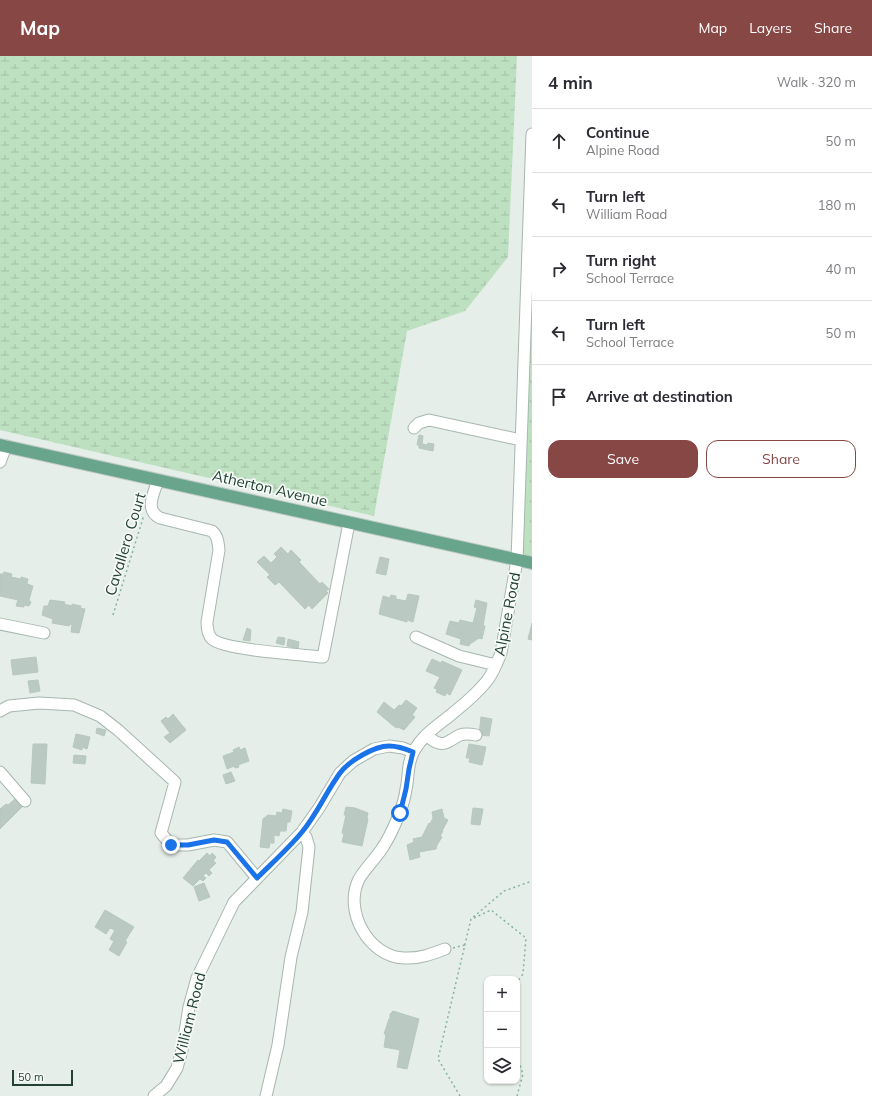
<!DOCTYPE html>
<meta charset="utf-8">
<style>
body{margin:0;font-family:Mulish,sans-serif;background:#f7f7f7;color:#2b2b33}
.controls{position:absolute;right:12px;bottom:12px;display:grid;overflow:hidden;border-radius:8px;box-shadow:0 1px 3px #0004}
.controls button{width:36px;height:36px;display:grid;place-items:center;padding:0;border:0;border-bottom:1px solid #e1e1e2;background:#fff;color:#2b2b33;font:20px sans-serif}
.scale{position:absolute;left:12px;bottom:10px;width:61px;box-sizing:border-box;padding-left:4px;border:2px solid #234134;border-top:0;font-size:11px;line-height:14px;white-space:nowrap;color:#234134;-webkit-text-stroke:3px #f6faf7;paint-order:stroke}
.stop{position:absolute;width:12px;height:12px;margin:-9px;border:3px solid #1a73e8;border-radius:50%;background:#fff}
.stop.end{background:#1a73e8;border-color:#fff;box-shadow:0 1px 4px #0008}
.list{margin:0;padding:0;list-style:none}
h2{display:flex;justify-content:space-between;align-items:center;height:52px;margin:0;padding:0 16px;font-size:17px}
h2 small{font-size:13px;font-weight:400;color:#7c7c81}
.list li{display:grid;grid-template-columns:26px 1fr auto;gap:12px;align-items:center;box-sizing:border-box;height:64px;padding:0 16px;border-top:1px solid #e1e1e2}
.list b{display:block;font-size:15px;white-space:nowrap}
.list p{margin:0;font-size:13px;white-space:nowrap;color:#7c7c81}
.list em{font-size:13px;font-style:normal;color:#7c7c81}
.actions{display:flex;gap:8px;padding:12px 16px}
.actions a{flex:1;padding:9px 0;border:1px solid #864745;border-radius:12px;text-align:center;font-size:14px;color:#864745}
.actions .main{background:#864745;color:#fff}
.icon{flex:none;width:22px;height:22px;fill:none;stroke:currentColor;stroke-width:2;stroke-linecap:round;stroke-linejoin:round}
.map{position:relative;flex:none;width:532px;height:1040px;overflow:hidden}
header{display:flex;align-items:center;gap:24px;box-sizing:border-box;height:56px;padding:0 20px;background:#864745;color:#fff}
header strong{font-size:19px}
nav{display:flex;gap:22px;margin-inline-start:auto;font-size:14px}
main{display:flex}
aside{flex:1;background:#fff}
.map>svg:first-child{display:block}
.grass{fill:url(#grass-tufts)}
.wetland{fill:url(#wetland-marsh)}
.building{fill:#bac9c1;stroke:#b7c8be}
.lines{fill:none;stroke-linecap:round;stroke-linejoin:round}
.minor-casing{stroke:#a7b7af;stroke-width:13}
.major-casing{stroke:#c1cac6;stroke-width:14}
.path{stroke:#84b39d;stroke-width:1.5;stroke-dasharray:2 3;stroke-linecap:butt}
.minor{stroke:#fff;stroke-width:11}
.major{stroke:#68a58c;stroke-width:12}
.route{stroke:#1a73e8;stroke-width:5}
.labels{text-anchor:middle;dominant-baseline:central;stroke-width:3.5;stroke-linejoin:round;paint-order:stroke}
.street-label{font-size:15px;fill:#234134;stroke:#f6faf7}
</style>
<header>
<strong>Map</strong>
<nav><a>Map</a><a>Layers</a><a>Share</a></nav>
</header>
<main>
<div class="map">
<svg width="532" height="1040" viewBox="0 0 532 1040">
<defs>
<pattern id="grass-tufts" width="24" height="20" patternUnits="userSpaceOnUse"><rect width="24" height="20" fill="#bde0c1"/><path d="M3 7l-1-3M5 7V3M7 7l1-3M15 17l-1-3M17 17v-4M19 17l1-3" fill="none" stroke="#a2c1a6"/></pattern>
<pattern id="wetland-marsh" width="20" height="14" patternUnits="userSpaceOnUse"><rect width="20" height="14" fill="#bde0c1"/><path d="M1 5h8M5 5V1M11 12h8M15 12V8" fill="none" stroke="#a2c1a6"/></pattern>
</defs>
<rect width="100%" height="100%" fill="#e5eee9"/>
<path class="grass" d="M532,99v409l-15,-4z"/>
<path class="wetland" d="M0,0h517l-9,201 -43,54 -58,20 -33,185 -374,-86z"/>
<path class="building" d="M419,379l4,1 -1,8 5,1 1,-2 6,1 -1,7 -14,-3v-3h-2z
M281,491l7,7 3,-4 10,10 -2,2 21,22 2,-2 7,7 -3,2 2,2 -16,16 -3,-4 -4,4 -26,-27 -4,3 -8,-8 3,-2 -13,-13 7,-6 7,7 6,-6 -3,-3z
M380,501l9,2 -3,16 -10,-2z
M4,516l8,2 -1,3 10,2v-2l7,2 -1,5 6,2 -4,14 2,2 -2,4 -5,-1v2l-8,-1 2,-6 -18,-4v-22h3z
M408,538l11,2 -6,26 -6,-2v2l-28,-8 4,-18 7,2 1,-3 5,1v3l10,2z
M50,544l15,2 -1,2 8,2v-2l9,2 -1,2 5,1 -6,24 -8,-1 1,-7 -2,-1 -1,2 -17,-3 1,-4 -11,-4 2,-9h4z
M476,544l11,3 -4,23h2l-3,13 -3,-1 -9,6 -1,2 -9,-2 1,-5 -15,-5 4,-13 9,2 1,-3 13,3 4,-15 -3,-1z
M532,567v17l-4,-1z
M247,572l4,2 -1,11 -7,-1z
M278,581l7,1 -1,7 -8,-2z
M288,583l11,3 -1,7 -11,-3z
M36,601l2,15 -25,3 -2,-15z
M432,603l9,4 1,-2 20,9 -12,25 -4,-2 -1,3 -9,-4 1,-3 -3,-1 6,-11 -14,-6z
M38,624l2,11 -10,2 -2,-12z
M406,644l11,8 -5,7 3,2 -11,13 -6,-3 -2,1 -19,-16 7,-10 10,8 5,-5 2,1z
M173,658l13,16 -16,13 -6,-6 6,-4 -9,-12 5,-4 2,2z
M481,661l11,2 -3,17 -10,-1z
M97,672l9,2 -2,6 -8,-3z
M76,678l14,3 -3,12 -5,-2v3l-9,-3z
M33,688h14l-2,40 -14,-1z
M469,688l17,3 -4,18 -13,-3 1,-4h-4z
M239,691l1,3 5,-2 4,13 -11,4 1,2 -4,1 -1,-2 -7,3 -4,-13 11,-4 -1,-2z
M74,699l12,1 -1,8 -12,-1z
M231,716l4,9 -9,3 -3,-9z
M15,743l7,8 -22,22v-20l6,-5 2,1z
M346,751l9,1 13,5 -1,5 1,1 -6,27 -20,-4 2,-8 -2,-1 4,-18h-2z
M473,752l10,1 -3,16 -9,-1z
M283,753l9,2 -2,11h-3l-1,9h-6l-1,5 -5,-1v8h-4l-1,5 -9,-1 3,-28 5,-4 8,1 1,-4 5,1z
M442,753l2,9 4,2 -6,11h1l-3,5 2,1 -5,8 -1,4 -17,3 1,5 -10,3 -3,-15 7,-3 -1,-3 9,-2 7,-14 1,1 3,-6 -1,-6z
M207,797l3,3 2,-3 4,4 -3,4 3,2 -7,7 3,3 -3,3 -3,-3 -3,3 3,2 -3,3 -3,-2 -7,7 -10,-8 15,-18 1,1z
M204,827l6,14 -11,4 -5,-14z
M105,854l29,17 -9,14 2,1 -8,14 -10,-6 5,-9 -4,-2 5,-9 -5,-2 -4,6 -11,-7z
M393,955l26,8 -12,50 -10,-2 3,-17 -16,-3 2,-13h-2l5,-15h1v-5z"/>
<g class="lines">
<g class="minor-casing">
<path id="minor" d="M414,372l5,-5 10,-3 92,20
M0,406l6,-16
M158,424c-4,13 -14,30 2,38l52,13c6,5 6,11 7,19l-12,72c0,6 1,13 5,17 12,11 91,16 111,18l26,-134
M0,568l44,9
M416,581l43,19 37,9
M0,655l9,-5 30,-3 35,2 26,11 18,14 57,52 -14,51 10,12h17l26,-5 13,2 30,36
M426,679c3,2 7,6 10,7 10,5 16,-4 24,-7 5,-2 11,-1 16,0
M0,716l25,29
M445,893c-13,5 -26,10 -41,9 -35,-1 -61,-47 -45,-79 6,-10 15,-19 22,-29 8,-11 13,-23 18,-35 3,-8 6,-17 7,-26 3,-12 1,-27 8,-38 9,-17 25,-26 39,-38 10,-8 25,-21 33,-31 7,-8 11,-19 15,-29l16,-93 15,-426
M154,1040l12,-10 11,-18 5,-18 7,-43 8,-29 37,-76 68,-70 17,-24 21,-35 13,-12 21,-12 15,-3 14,2 10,4
M266,1040l12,-51 13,-88 11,-45 7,-65 -3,-10 -5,-4"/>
</g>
<g class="major-casing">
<path id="major" d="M0,389l532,118"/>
</g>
<path class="path" d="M113,559l31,-100
M474,862l17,-8 35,28 -3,36 -6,8
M453,892l12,-3
M517,1000l6,18 -6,22
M460,1040l-22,-37 33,-140 33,-28 28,-10"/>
<use href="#minor" class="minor"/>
<use href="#major" class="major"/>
</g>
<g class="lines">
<path class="route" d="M171,789h17l26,-5 13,2 30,36c15,-15 31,-29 45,-46 15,-18 24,-40 38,-59 9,-12 34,-27 49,-27 9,0 17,3 24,6l-4,17 -3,20 -6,24"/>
</g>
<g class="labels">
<g class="street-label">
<text transform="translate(270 432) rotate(13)">Atherton Avenue</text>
<text transform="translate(125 488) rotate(-73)">Cavallero Court</text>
<text transform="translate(507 558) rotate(-79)">Alpine Road</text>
<text transform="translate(189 962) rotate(-76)">William Road</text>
</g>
</g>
</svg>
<div class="controls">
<button>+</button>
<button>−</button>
<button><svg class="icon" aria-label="layers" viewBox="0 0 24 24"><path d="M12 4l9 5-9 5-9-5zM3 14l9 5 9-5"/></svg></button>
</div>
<div class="scale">50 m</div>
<div class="stop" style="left:400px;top:757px"></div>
<div class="stop end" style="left:171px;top:789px"></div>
</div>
<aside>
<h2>4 min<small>Walk · 320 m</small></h2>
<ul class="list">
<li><svg class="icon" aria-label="ahead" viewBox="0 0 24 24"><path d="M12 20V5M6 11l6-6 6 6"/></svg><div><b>Continue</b><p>Alpine Road</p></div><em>50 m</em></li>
<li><svg class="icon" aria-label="left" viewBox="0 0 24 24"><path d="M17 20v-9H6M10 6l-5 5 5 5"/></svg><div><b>Turn left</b><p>William Road</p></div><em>180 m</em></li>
<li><svg class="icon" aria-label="right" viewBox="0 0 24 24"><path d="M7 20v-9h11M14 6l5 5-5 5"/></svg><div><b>Turn right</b><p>School Terrace</p></div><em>40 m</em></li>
<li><svg class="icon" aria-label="left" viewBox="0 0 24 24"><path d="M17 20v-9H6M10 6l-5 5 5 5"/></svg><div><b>Turn left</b><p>School Terrace</p></div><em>50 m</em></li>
<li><svg class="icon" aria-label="arrive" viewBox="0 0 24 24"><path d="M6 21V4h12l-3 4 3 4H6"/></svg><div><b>Arrive at destination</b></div></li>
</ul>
<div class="actions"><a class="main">Save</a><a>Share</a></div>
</aside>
</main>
